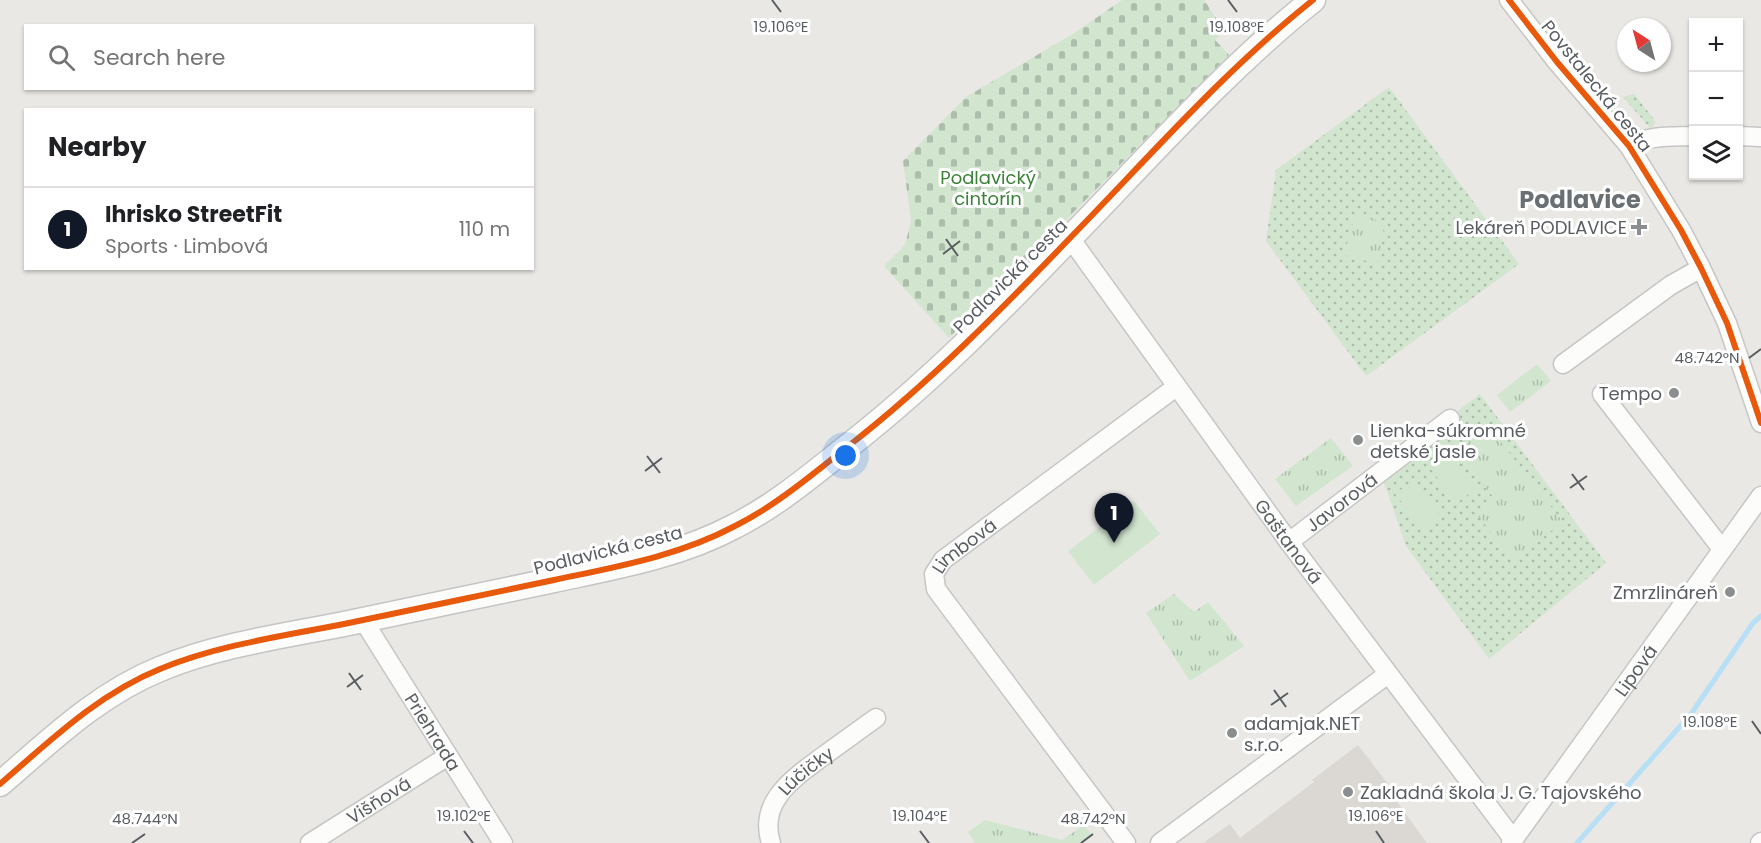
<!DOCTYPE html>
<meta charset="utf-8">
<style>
body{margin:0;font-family:Poppins,sans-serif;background:#f6f6f6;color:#202124}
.controls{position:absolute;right:18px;top:18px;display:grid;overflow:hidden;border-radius:0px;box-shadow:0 2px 4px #0004}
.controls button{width:54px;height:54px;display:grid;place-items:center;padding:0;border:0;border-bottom:2px solid #e0e0e0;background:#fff;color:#202124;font:30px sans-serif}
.compass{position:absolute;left:1617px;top:18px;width:54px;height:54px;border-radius:50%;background:#fff;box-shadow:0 2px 4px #0004;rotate:324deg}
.you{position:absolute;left:846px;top:456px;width:21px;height:21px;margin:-15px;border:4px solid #fff;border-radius:50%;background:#1a73e8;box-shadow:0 0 0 9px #1a73e833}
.badge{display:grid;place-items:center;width:39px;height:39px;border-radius:50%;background:#111827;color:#fff;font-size:20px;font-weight:700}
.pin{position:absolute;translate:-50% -50px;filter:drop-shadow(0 2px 3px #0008)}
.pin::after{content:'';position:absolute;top:32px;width:21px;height:18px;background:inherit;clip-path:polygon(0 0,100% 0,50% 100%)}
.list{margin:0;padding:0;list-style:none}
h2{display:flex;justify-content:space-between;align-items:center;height:78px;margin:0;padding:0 24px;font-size:26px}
h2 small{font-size:20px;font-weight:400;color:#757577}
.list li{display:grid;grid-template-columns:39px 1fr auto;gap:18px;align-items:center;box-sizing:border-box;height:84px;padding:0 24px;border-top:2px solid #e0e0e0}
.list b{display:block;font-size:22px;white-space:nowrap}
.list p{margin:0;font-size:20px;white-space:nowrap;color:#757577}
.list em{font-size:20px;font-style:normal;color:#757577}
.icon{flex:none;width:33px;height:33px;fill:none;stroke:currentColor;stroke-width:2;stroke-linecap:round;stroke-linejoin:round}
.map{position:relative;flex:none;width:1761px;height:843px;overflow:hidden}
.search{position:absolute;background:#fff;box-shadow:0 2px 4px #0004;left:24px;top:24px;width:510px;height:66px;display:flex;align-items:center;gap:15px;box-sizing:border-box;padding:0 21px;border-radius:0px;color:#757577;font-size:22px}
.panel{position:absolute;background:#fff;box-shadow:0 2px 4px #0004;left:24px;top:108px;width:510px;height:162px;border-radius:0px}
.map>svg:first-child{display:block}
.education{fill:#dbd8d3}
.grass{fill:url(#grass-dots)}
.cemetery{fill:url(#cemetery-stones)}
.park{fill:url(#park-tufts)}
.pitch{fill:#d2e5cf}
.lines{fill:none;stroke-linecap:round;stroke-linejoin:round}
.stream{stroke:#b7dff5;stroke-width:5}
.minor-casing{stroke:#c6c6c6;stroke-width:21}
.secondary-casing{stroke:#c5c5c6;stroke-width:27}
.minor{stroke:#fcfcfb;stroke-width:18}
.secondary{stroke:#fcfcfb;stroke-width:24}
.cycleway-casing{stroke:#fff;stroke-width:10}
.cycleway{stroke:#e8590c;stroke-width:6}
.ticks{fill:none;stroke:#595d61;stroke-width:2}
.poi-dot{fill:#8b8e8f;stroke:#fff;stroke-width:2}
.labels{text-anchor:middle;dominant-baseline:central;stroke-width:6;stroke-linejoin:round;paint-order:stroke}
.street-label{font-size:18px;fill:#595d61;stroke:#fff}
.park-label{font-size:18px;fill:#398237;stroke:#fff}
.poi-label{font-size:18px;fill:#595d61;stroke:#fff;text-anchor:end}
.district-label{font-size:24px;font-weight:bold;fill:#6a6f73;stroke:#fff}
.ticks-label{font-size:15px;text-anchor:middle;fill:#595d61;stroke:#fff;stroke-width:6;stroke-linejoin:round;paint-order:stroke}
</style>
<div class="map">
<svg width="1761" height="843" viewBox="0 0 1761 843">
<defs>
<pattern id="grass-dots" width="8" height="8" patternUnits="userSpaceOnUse" patternTransform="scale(1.5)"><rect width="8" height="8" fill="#d2e5cf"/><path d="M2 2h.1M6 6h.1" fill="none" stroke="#adbdab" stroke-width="1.8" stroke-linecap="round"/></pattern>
<pattern id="cemetery-stones" width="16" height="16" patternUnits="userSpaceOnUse" patternTransform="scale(1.5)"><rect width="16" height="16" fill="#d2e5cf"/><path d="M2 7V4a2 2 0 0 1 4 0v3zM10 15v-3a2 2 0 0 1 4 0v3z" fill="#adbdab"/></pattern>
<pattern id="park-tufts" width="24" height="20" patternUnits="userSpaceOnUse" patternTransform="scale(1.5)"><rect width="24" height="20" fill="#d2e5cf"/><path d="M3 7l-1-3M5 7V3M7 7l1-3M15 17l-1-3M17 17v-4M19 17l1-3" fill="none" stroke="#adbdab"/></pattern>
</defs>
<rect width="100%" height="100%" fill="#e9e8e4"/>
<path class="education" d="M1358,745l40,52 -3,2 32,44h-224l27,-19 10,14 74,-56 -2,-2z"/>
<path class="grass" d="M1389,87l130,177 -153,112 -100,-135 10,-71z
M1634,94l19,24 2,5 -4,6 -28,-32z
M1480,394l126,169 -117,96 -83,-113 -26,-75z"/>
<path class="cemetery" d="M1122,0h82l20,30 -9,10 14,15c-94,94 -186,189 -280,283l-65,-72 21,-21 6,-24 -8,-60 63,-64 110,-65z"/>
<path class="park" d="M1355,215l22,5 7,12 -6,32 -34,-9z
M1537,364l14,17 -41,31 -13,-17z
M1494,433l69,89 -50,38 -38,-48 18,-15 -36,-47 19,-14z
M1331,438l22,28 -57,40 -21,-27z
M1174,594l20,18 14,-10 36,44 -54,35 -44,-68z
M985,820l77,20 22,-15 9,11 -11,7h-107l-7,-11z"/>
<path class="pitch" d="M1448,454l27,35 -18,14 -27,-35z
M1413,480l27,35 -17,14 -28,-35z
M1134,501l26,33 -66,51 -26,-34z"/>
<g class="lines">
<path class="stream" d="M1577,843l114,-129 62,-91 8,-7"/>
<g class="minor-casing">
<g id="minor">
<path d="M1509,0l48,62 72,84 52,84 20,38 26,55 34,100"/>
<path d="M1738,136l23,1"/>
<path d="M1629,146c19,-11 44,-9 65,-10"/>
<path id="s1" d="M1070,238l219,304 224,297"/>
<path d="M1563,364l108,-79 30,-17"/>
<path d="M1602,394l120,155"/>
<path id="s2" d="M1289,542l161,-123"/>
<path id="s3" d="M363,620l140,223"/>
<path id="s4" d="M310,843l138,-87"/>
<path id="s5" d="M771,843c-14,-43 26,-67 55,-89 17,-12 33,-24 50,-36"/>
<path id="s6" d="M1126,843l-190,-254 -2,-15 9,-14 233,-173"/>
<path d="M1160,843l228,-169"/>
<path id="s7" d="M1511,843l250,-347"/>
<path d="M1760,843l1,-1"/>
</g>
</g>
<g class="secondary-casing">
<path id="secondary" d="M0,784c50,-43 98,-90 160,-115 58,-24 123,-33 184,-45 70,-14 140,-30 210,-44 61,-13 125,-24 181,-54 42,-21 79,-53 116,-82 79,-62 150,-134 219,-206 79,-81 154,-167 243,-238"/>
</g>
<use href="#minor" class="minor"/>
<use href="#secondary" class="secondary"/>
<g class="cycleway-casing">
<path id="cycleway" d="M1509,0l48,62 72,84 52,84 20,38 26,55 34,100
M0,784c50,-43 98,-90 160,-115 58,-24 123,-33 184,-45 70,-14 140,-30 210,-44 61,-13 125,-24 181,-54 42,-21 79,-53 116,-82 79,-62 150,-134 219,-206 79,-81 154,-167 243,-238"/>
</g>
<use href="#cycleway" class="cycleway"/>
</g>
<path class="ticks" d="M772,0l9,12M1228,0l9,12M946,239l12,17M943,254l17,-13M1749,358l12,-9M647,456l13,17M645,471l17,-13M1572,474l12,16M1570,488l17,-12M349,673l12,17M347,687l16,-12M1274,690l12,17M1271,705l17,-12M1752,721l9,13M464,831l9,12M920,831l9,12M1376,831l8,12M132,843l13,-9M1081,843l12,-9"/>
<g class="poi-dot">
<path d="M1636 218h6v6h6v6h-6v6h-6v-6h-6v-6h6z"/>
<circle cx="1674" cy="393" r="6"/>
<circle cx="1358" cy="440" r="6"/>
<circle cx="1730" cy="592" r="6"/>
<circle cx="1232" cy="733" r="6"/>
<circle cx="1348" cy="792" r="6"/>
</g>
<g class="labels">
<g class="street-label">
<text transform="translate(1597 86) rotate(51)">Povstalecká cesta</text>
<text transform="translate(1010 276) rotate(-45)">Podlavická cesta</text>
<text stroke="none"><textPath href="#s2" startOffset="66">Javorová</textPath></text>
<text stroke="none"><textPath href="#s1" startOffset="374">Gaštanová</textPath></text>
<text stroke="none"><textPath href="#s6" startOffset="374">Limbová</textPath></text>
<text transform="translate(608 550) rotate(-14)">Podlavická cesta</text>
<text stroke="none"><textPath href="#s7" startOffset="213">Lipová</textPath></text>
<text stroke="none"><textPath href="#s3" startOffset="132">Priehrada</textPath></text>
<text stroke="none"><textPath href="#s5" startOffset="87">Lúčičky</textPath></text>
<text stroke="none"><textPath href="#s4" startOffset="81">Višňová</textPath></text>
</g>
<g class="park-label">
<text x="988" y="177">Podlavický<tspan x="988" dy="21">cintorín</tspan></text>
</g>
<g class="poi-label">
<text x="1627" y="227">Lekáreň PODLAVICE</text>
<text x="1662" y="393">Tempo</text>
<text x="1370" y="430" text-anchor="start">Lienka-súkromné<tspan x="1370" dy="21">detské jasle</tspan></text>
<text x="1718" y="592">Zmrzlináreň</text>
<text x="1244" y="723" text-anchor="start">adamjak.NET<tspan x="1244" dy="21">s.r.o.</tspan></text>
<text x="1360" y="792" text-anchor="start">Zakladná škola J. G. Tajovského</text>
</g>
<g class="district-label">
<text x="1580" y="199">Podlavice</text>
</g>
</g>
<g class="ticks-label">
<text x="781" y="32">19.106°E</text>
<text x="1237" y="32">19.108°E</text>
<text x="1707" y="363">48.742°N</text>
<text x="1710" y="727">19.108°E</text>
<text x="464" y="821">19.102°E</text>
<text x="920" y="821">19.104°E</text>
<text x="1376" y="821">19.106°E</text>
<text x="145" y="824">48.744°N</text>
<text x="1093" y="824">48.742°N</text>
</g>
</svg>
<div class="controls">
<button>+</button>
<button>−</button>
<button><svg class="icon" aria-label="layers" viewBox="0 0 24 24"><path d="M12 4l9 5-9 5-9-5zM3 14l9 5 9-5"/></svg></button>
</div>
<svg class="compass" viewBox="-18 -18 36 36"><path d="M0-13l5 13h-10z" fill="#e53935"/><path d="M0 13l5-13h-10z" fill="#757577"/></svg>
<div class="you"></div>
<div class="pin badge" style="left:1114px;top:543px">1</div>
<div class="search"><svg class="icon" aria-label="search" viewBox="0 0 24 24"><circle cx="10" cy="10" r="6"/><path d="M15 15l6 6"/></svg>Search here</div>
<section class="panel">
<h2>Nearby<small></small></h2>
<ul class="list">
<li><span class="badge">1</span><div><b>Ihrisko StreetFit</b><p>Sports · Limbová</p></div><em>110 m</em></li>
</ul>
</section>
</div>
